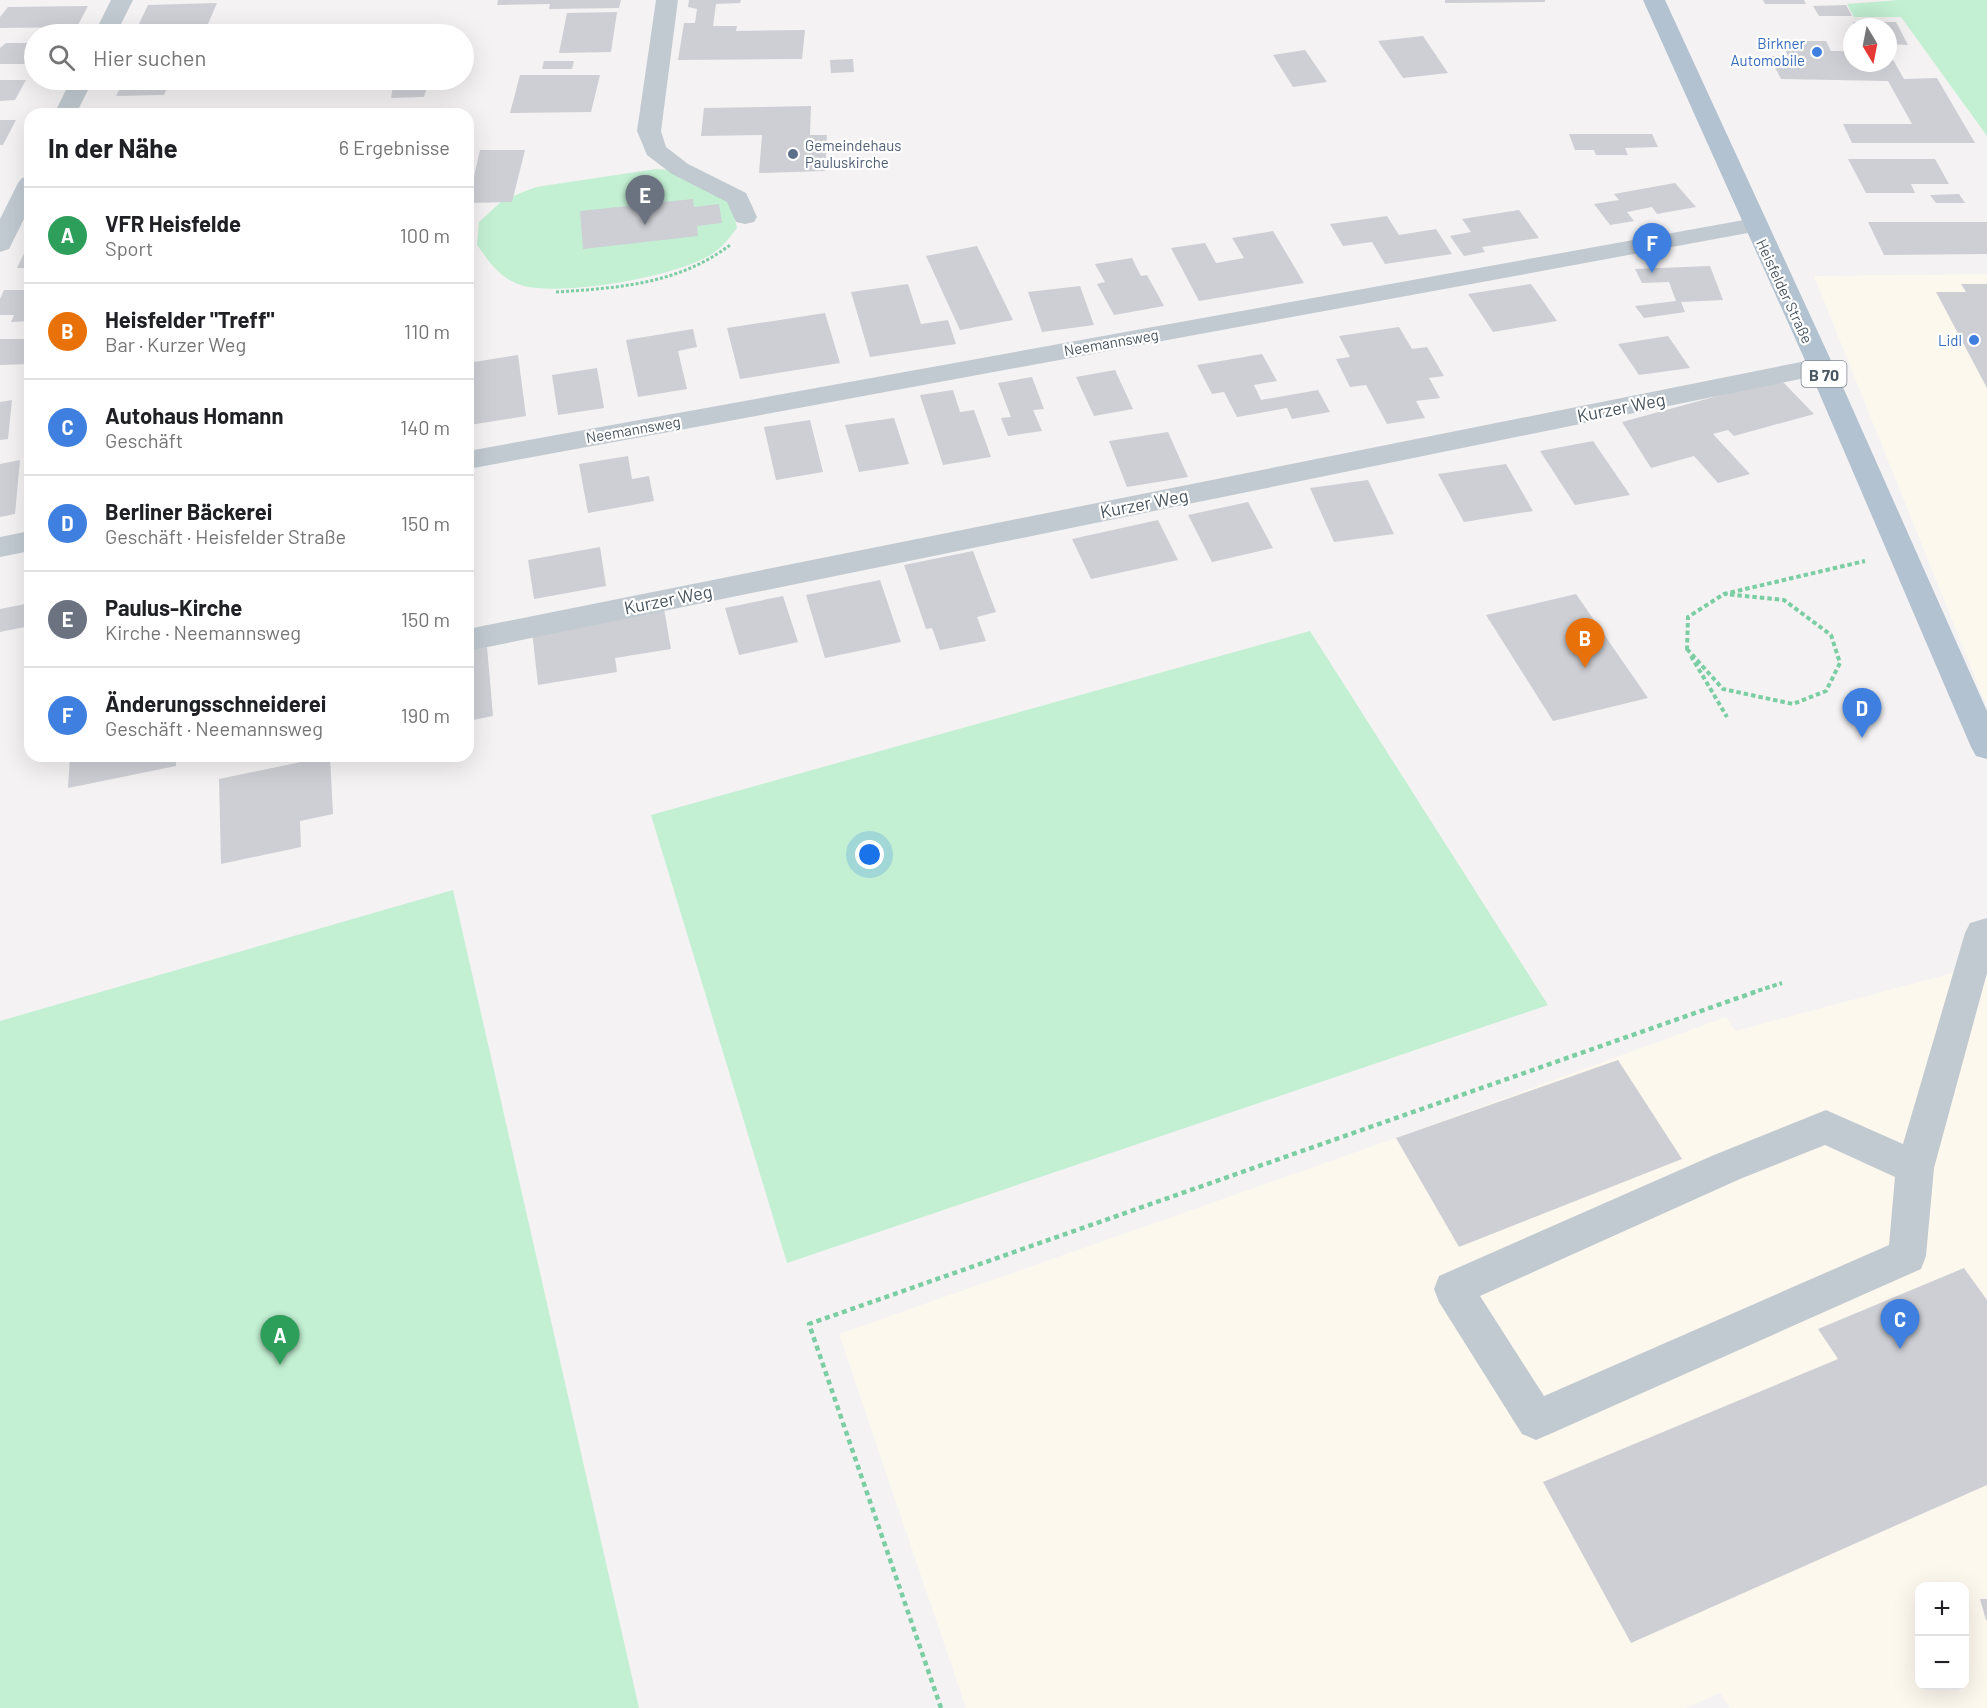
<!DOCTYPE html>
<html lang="de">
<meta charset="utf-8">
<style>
body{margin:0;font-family:Barlow,sans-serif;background:#f6f6f6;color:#202124}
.controls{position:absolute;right:18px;bottom:18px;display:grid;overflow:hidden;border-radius:12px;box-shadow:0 6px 24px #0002}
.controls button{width:54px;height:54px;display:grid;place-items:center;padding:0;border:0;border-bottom:2px solid #e0e0e0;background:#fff;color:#202124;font:30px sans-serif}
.compass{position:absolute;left:1843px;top:18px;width:54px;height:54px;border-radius:50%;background:#fff;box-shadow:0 6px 24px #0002;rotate:170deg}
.you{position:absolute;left:870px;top:855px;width:21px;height:21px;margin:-15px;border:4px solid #fff;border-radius:50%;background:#1a73e8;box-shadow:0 0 0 9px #1a73e833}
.badge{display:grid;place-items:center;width:39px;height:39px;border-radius:50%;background:#0f766e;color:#fff;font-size:20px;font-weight:700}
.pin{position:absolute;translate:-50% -50px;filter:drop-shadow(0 2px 3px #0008)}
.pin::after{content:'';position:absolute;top:32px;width:21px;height:18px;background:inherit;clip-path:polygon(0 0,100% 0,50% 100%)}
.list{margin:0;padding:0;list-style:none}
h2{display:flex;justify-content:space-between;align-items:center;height:78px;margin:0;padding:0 24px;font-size:26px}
h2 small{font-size:20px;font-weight:400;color:#757577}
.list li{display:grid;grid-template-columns:39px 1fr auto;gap:18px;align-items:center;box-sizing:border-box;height:96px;padding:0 24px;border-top:2px solid #e0e0e0}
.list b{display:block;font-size:22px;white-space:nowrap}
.list p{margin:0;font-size:20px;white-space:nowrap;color:#757577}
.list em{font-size:20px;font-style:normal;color:#757577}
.icon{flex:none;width:33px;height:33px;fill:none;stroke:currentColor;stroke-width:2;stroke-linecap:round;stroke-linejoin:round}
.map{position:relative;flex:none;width:1987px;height:1708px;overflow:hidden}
.search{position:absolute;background:#fff;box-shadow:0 6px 24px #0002;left:24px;top:24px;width:450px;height:66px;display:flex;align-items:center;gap:15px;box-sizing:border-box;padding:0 21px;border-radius:33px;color:#757577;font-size:22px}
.panel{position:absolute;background:#fff;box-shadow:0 6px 24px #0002;left:24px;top:108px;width:450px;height:654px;border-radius:18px}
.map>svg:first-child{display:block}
.commercial{fill:#fdf8ee;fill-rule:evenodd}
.green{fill:#c3f0d3}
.building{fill:#cdcfd4}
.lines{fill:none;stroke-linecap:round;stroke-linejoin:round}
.path-far2{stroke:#7bcea3;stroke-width:3;stroke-dasharray:3 2;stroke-linecap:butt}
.path-far1{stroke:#7bcea3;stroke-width:4;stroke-dasharray:4.5 3;stroke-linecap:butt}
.path{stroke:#7bcea3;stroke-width:4.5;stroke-dasharray:5 4;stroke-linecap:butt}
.minor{fill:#c1cad1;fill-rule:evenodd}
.major{fill:#b3c2d0;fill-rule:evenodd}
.shop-dot{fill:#3f7fe0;stroke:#fff;stroke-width:2}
.service-dot{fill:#5c6f8a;stroke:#fff;stroke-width:2}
.labels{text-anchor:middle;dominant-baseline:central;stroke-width:4.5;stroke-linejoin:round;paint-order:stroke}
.far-shop-label{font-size:15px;fill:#366cbe;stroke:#fff;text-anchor:end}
.far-service-label{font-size:15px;fill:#4e5e75;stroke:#fff;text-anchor:start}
.far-street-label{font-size:15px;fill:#4a5660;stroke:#fff}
.shield{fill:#fff;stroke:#808990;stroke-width:1.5}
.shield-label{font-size:16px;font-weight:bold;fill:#4a5660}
.street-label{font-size:18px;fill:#4a5660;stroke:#fff}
</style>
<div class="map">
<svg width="1987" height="1708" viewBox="0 0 1987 1708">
<rect width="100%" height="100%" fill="#f4f2f3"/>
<path class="commercial" d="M1987,274v433l-173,-431z
M1987,964v744h-257l-10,-15 -34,15h-720l-127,-374 557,-196 330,-121 9,14zM1920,1586h44v100h-44z"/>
<path class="green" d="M1899,0h88v136l-86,-119h-47l-7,-13z
M656,169l16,1 58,30 7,28c-7,9 -15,20 -25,26 -36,23 -147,42 -188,32 -23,-6 -34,-23 -47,-41l2,-23 24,-22 33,-13z
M1310,631l238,374 -761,258 -136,-448z
M453,890l186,818h-639v-687z"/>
<path class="building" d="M498,0h123l-2,8 -70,1 1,-5 -53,1z
M689,0h52l-1,3 -24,1 -3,22h24l-1,5 69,-1 -3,29 -124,1 6,-37h11l2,-14 -9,-2z
M1445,0h100v2l-100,1z
M1763,0h41l2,4h-41z
M217,3l-9,21 -70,2 10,-21z
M1846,5l6,11h-33l-6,-10z
M88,6l-11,21 -77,1v-11l8,-10z
M617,12l-6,40 -52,1 8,-40z
M1853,22h43l12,23 -20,-1v-17h-33z
M1423,36l25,37 -45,5 -25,-37z
M1781,41h45l5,10h21v12h36v-12l16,28 33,-1 38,65h-123l-9,-19h69l-24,-43 -107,-2 -12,-23h19z
M6,43h28v21h-34v-16z
M1305,50l22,32 -34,5 -20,-32z
M853,59l1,13 -23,1 -1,-13z
M544,61h30l-2,8h-30z
M520,75h80l-9,37 -81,1z
M0,80h26l-11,20 -15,1z
M124,80h47l-7,15 -48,1z
M394,81h35l-5,16 -33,1z
M811,106l-1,29h17l-2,36 -66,2 3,-38 -61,1 3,-28z
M0,120h16l-13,25h-3z
M1569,134h83l6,13 -33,1 3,7h-32l-2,-5h-19z
M480,150h45l-13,52 -44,1z
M1848,159h87l14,25h-38l4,9h-49z
M1675,183l21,24 -39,7 -5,-7 -25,5 7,9 -24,4 -16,-21 25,-4 -5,-6z
M1959,194l6,9h-29l-6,-8z
M693,199l1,8 25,-3 3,19 -25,3 1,10 -115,13 -3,-38z
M1519,210l20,28 -57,9 3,5 -21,4 -14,-20 21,-4 -9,-13z
M1387,216l12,19 37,-6 16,25 -67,10 -13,-22 -29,4 -13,-22z
M1868,222h119v32l-103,1z
M1273,231l31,52 -105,18 -28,-53 34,-5 11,20 28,-5 -12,-20z
M30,241v27h-13z
M977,246l36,74 -53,10 -34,-74z
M1132,258l9,18 6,-1 17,31 -50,9 -17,-31 8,-2 -10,-18z
M1710,266l13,34 -42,2 4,10 -41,6 -9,-12 41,-5 -7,-19 -27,1 -7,-14z
M908,284l13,40 27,-4 8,24 -86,13 -19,-65z
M1531,284l26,37 -64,11 -25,-38z
M1961,284h26v104l-51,-96h30z
M1080,286l14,39 -52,7 -14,-40z
M4,290h26v31l-19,1 3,-7h-14v-16z
M825,313l15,50 -100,16 -13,-51z
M1399,327l13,22 15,-2 17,29 -15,2 11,20 -24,3 9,17 -38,6 -21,-39 -16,2 -14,-28 14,-2 -11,-21z
M693,329l4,18 -19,4 9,38 -49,8 -12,-57z
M1668,336l22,32 -51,7 -21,-31z
M0,339h30v25l-30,1z
M1262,354l15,27 -23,4 7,15 57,-10 12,22 -38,7 -5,-11 -50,9 -13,-25 -12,2 -15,-29z
M518,355l8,61 -56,9 -2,-62z
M597,368l7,40 -46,7 -6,-40z
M1115,370l18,39 -39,7 -18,-39z
M1032,377l12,32 -11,1 9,21 -34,5 -7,-18 10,-1 -13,-34z
M1780,379l34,35 -80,22 -6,-6 -15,4 37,40 -32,9 -24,-27 -43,12 -29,-46z
M953,390l7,22 14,-2 17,47 -48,8 -23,-70z
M12,400l-4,39 -8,1v-38z
M894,418l15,46 -50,8 -14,-47z
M810,420l13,52 -47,8 -12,-53z
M1168,432l20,45 -61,10 -18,-46z
M1593,441l37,54 -55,10 -35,-54z
M628,456l4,23 17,-3 5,25 -66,12 -9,-49z
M20,460l-5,54 -15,3v-53z
M1506,464l27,47 -69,11 -26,-48z
M1368,480l26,54 -60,8 -24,-54z
M1248,502l25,46 -61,14 -24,-47z
M1158,520l20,40 -87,19 -19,-40z
M468,536l5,24 -5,1z
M600,547l6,39 -72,13 -6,-39z
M973,551l23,61 -19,5 9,24 -46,9 -8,-22 -6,1 -22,-64z
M880,580l21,62 -76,16 -19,-63z
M1576,594l72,104 -95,23 -67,-106z
M783,596l15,46 -59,13 -14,-47z
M30,603v23l-30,6v-23z
M664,609l7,40 -56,9 2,14 -79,13 -6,-54z
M487,647l6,69 -25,5v-71z
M70,756h106v10l-108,22z
M330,756l3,58 -33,7 1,26 -80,17 -2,-85z
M1618,1060l64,99 -223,88 -63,-109z
M1964,1268l23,32v185l-356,158 -88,-161 295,-123 -20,-30z
M1980,1599h7v21h-1z"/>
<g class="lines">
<path class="path-far2" d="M556,292c62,-4 123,-8 174,-47"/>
<path class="path-far1" d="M1687,649l36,40 70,15 33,-13 14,-28 -9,-28 -47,-35 -60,-6
M1687,650l1,-33 36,-23 141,-33
M1691,656l36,61
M1751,993l31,-10"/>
<path class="path" d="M941,1708l-132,-384 946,-332"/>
<path class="minor" d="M111,0h22l-17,34h-22z
M656,0h22l-17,131 5,16 22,17 58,29 11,24 -3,5 -9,2 -9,-2 -9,-20 -55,-28 -25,-19 -10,-24z
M71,80h22l-17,34h-22z
M30,176v31l-21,42 -9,3v-33l18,-36 4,-5z
M1755,218l9,2 3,5 -3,5 -1296,239v-18z
M1821,358l9,3 4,6 -4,6 -1362,278v-22z
M30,531v20l-30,6v-20z
M1987,918v55l-53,195 -8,88 -5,13 -371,165 -14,6 -14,-6 -83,-132 -5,-13 5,-13 275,-121 112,-45 77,34 62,-211 5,-10zM1825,1145l70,32 -6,68 -345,151 -64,-100 260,-117z"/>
<path class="major" d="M1643,0h22l169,367 153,344v48l-11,-3 -5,-9 -163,-380z"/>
</g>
<g class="shop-dot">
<circle cx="1817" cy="52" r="6"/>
<circle cx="1974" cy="340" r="6"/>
</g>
<circle class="service-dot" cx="793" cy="154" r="6"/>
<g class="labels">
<g class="far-shop-label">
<text x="1805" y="43">Birkner<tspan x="1805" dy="17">Automobile</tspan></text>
<text x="1962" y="340">Lidl</text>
</g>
<g class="far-service-label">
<text x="805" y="145">Gemeindehaus<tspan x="805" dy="17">Pauluskirche</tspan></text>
</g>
<g class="far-street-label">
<text transform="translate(1785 291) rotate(65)">Heisfelder Straße</text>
<text transform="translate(1111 342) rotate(-10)">Neemannsweg</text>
<text transform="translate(633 429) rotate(-10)">Neemannsweg</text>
</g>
<rect class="shield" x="1801.5" y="361" width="45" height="26" rx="4.5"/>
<g class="shield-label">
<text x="1824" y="374">B 70</text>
</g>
<g class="street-label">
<text transform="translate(1621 407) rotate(-11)">Kurzer Weg</text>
<text transform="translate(1144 503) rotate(-11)">Kurzer Weg</text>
<text transform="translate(668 599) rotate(-11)">Kurzer Weg</text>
</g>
</g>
</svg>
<div class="controls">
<button>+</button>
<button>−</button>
</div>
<svg class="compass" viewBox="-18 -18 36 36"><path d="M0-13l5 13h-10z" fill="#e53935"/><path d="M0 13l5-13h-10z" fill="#757577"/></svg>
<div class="you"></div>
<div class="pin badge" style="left:280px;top:1365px;background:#2e9e5b">A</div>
<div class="pin badge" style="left:1585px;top:668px;background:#e8710a">B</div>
<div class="pin badge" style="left:1900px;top:1349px;background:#3f7fe0">C</div>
<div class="pin badge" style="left:1862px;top:738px;background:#3f7fe0">D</div>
<div class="pin badge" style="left:645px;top:225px;background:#6b7280">E</div>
<div class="pin badge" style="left:1652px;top:273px;background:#3f7fe0">F</div>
<div class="search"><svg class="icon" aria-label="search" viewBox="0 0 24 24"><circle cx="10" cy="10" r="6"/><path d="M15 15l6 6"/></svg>Hier suchen</div>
<section class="panel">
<h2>In der Nähe<small>6 Ergebnisse</small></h2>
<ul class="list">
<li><span class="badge" style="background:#2e9e5b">A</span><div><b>VFR Heisfelde</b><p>Sport</p></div><em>100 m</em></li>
<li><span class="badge" style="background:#e8710a">B</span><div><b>Heisfelder &quot;Treff&quot;</b><p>Bar · Kurzer Weg</p></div><em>110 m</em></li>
<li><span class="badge" style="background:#3f7fe0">C</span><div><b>Autohaus Homann</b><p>Geschäft</p></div><em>140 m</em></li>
<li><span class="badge" style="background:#3f7fe0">D</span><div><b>Berliner Bäckerei</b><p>Geschäft · Heisfelder Straße</p></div><em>150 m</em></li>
<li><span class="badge" style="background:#6b7280">E</span><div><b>Paulus-Kirche</b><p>Kirche · Neemannsweg</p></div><em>150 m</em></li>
<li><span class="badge" style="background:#3f7fe0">F</span><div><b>Änderungsschneiderei</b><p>Geschäft · Neemannsweg</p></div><em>190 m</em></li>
</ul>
</section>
</div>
